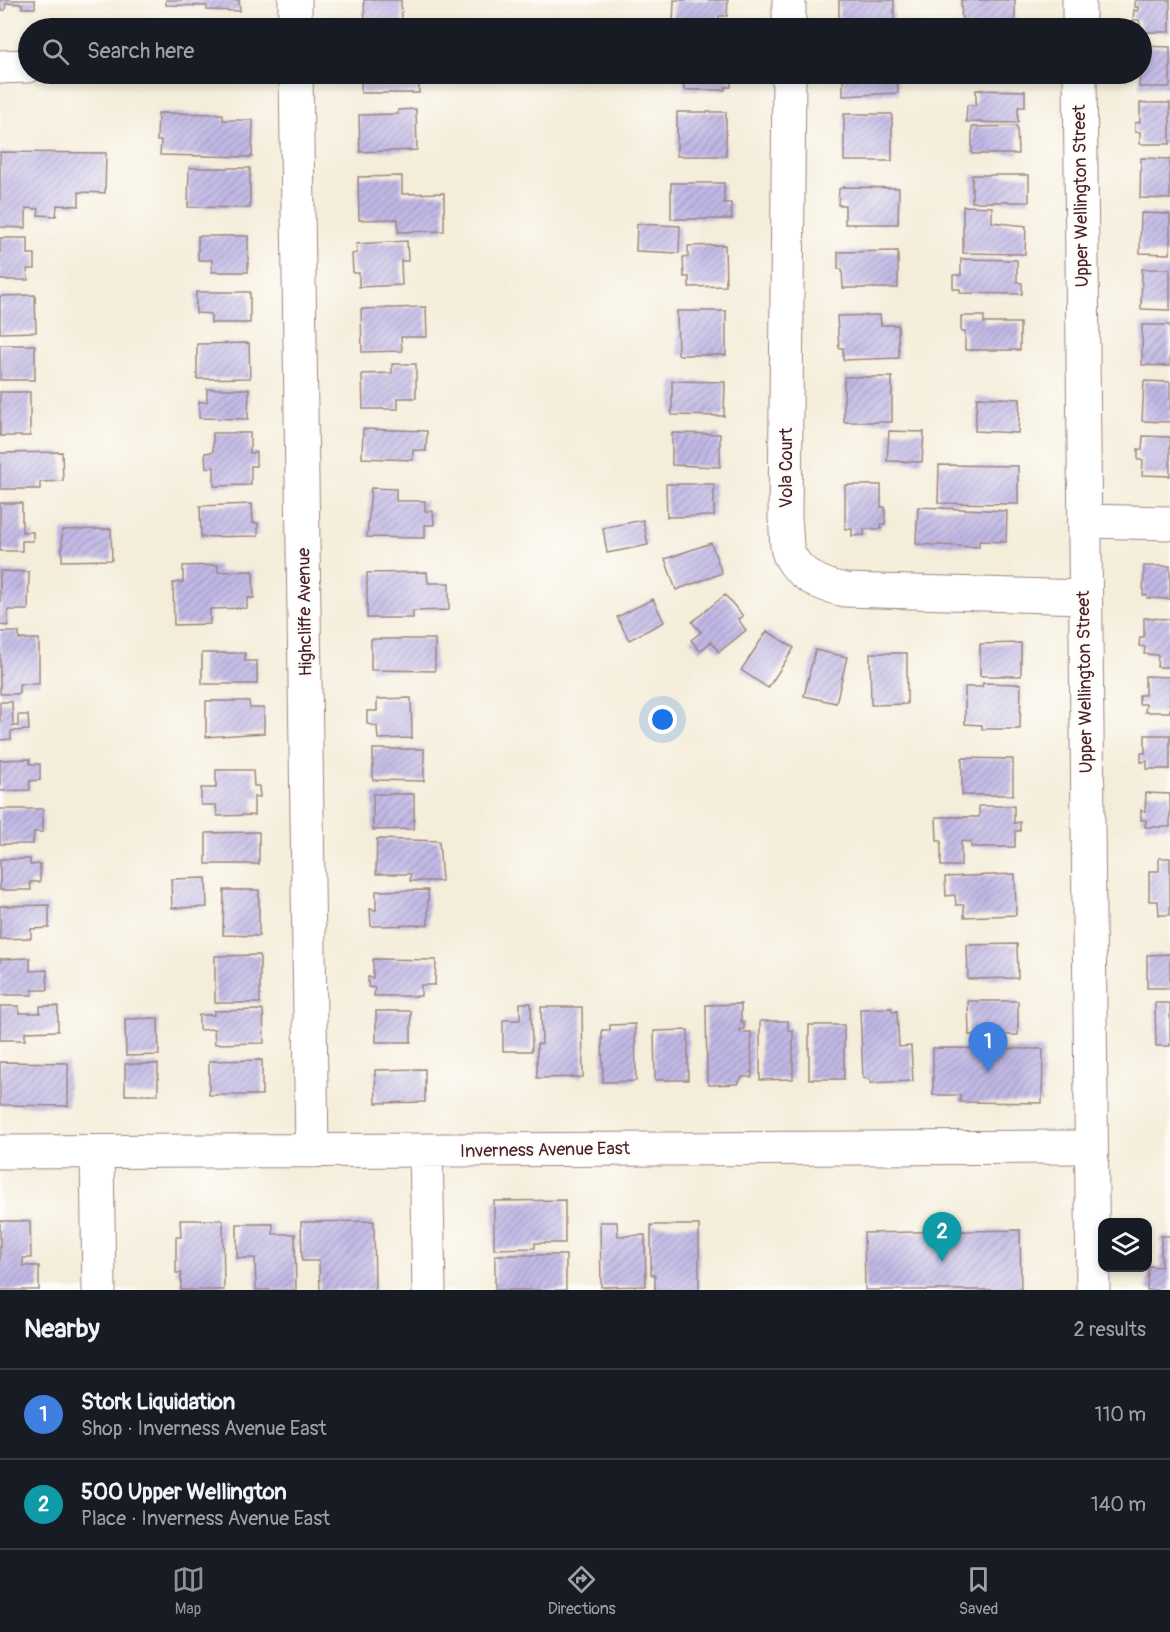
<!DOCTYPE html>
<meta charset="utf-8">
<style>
body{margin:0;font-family:Pangolin,sans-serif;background:#20242c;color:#f1f3f6}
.controls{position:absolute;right:18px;bottom:18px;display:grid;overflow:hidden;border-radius:12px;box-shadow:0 3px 9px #0003}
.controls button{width:54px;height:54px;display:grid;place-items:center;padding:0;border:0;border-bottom:2px solid #363941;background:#171b24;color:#f1f3f6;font:30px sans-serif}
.you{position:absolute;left:663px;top:720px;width:21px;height:21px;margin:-15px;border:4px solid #fff;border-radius:50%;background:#1a73e8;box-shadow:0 0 0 9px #1a73e833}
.badge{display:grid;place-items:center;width:39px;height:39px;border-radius:50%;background:#8c9099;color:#fff;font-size:20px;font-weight:700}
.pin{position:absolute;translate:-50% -50px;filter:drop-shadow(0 2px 3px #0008)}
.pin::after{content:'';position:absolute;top:32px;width:21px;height:18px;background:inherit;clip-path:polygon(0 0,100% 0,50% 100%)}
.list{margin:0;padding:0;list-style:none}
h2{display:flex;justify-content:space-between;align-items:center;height:78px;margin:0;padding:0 24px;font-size:26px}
h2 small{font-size:20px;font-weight:400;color:#9ea1a6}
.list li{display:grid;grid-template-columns:39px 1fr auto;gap:18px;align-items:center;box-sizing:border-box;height:90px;padding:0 24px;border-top:2px solid #363941}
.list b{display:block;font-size:22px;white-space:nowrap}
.list p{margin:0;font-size:20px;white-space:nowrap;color:#9ea1a6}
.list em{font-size:20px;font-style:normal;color:#9ea1a6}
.icon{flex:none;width:33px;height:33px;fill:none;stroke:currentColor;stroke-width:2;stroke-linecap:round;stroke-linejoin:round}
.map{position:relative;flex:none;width:1170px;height:1290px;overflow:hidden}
.search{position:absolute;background:#171b24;box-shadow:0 3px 9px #0003;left:18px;right:18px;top:18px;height:66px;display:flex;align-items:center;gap:15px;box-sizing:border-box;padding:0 21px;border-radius:33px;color:#9ea1a6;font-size:22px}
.sheet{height:258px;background:#171b24}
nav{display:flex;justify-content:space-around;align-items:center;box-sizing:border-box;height:84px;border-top:2px solid #363941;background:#171b24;font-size:16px;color:#9ea1a6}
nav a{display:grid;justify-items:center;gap:3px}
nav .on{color:#8c9099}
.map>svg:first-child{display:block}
.building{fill:url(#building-hatch)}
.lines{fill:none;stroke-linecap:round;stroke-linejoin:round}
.street-casing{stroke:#9f8682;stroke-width:35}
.secondary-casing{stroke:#9f8682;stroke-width:35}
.street{stroke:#fff;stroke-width:33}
.secondary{stroke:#fff;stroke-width:33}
.labels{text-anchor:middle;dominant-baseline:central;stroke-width:4.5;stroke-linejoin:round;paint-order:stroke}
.street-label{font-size:18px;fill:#4a1f2b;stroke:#fdfcf7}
</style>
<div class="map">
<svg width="1170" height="1290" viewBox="0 0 1170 1290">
<defs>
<pattern id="building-hatch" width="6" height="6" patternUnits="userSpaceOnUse" patternTransform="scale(1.5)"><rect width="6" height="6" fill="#c1b9e6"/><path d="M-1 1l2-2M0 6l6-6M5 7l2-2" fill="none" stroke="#9f96bb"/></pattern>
</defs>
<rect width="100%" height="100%" fill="#fdfcf7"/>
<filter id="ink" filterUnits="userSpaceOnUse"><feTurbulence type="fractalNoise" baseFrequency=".0167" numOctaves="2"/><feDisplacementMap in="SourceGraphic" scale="12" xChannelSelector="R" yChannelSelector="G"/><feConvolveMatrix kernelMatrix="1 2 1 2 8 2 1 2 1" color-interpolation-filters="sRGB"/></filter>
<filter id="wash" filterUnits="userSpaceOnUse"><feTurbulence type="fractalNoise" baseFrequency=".008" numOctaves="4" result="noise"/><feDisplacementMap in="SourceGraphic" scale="24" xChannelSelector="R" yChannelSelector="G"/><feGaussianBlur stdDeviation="1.35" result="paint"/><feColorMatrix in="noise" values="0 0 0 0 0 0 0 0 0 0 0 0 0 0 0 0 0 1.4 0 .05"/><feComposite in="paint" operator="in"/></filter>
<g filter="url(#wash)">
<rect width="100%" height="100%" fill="#f4edda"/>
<g id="blocks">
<path class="building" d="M0,0h35v8h-13v-4l-16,-1 -1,7h-5z
M166,0h73l1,11 -33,-1v-4l-41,-1z
M364,0h37l1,24h-17v4h-20z
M674,0h54l-1,16h-8v11l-46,-2z
M839,0h55v26l-55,1z
M961,0h54v28h-53z
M1135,0h35v32h-28l-3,-12h-6l1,-10 4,1v-4h-3z
M1142,46l28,1v40h-31z
M361,74h58v19h-58z
M683,74h42v2h6v11h-6v3h-41z
M847,74h50l1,19 -55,3v-19z
M976,90l49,1v16h-7v16l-52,-1 1,-17h9z
M1140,103h30v41h-30v-12h-5v-9l5,-1z
M416,109l1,41 -57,2 -1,-37 39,-1v-4z
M677,112h49v44h-49z
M158,113l65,1v6h30l-1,37 -92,-2 1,-14h-4z
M844,114h48v47h-48z
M1017,126l1,28h-46v-27z
M0,152l106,1 -1,40 -26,-1v14l-22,-1 -1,11 -18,-1 1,-6 -13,-1v20l-26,-1z
M1141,158l29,1v40l-30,-1z
M189,168h61v40l-62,-1z
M972,175h57v27h-57z
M402,176v18l42,-1v38l-46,1v-13l-39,1 -1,-43z
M671,183h53v20h7l1,16h-61z
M844,187l55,1 -1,36h-53v-19h-7l1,-16z
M963,206l29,1v15l34,4 -1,28 -62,-1z
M1141,213l29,1v40l-30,-1z
M637,224l43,2 -1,27 -43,-2z
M198,236h50v36h-36v-12h-14z
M0,238h28v16h7v15h-8l1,11h-28z
M407,241l1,20h-7l1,24 -43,2v-14h-6l-1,-19 5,-1 -1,-9z
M725,245l1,41 -37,1v-10h-5l-1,-20h5v-11z
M898,251v37h-55l-1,-19h-4v-17z
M961,259l56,1v22l5,1v11l-62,-1v-4h-7v-14h8z
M1142,269h28v41l-29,-1z
M196,292h54v31h-39v-9l-15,-1z
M35,295l1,37 -36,1v-37z
M426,307l1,30h-26l1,14 -40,1 -1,-43z
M677,311h49v44h-48z
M880,315l1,10h17l1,33 -56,2v-12h-4l-2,-32z
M961,316h23v7h36v27h-55v-18h-4z
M1142,325h28v41l-28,-1z
M249,343l1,35 -53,1v-35z
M0,345h35v35h-35z
M392,364h24v34h-18v11h-35l-1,-35 30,-1z
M844,377h48v45h-48z
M672,381l53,1 -1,34 -52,-1z
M1144,381l26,1v40l-28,-1z
M207,389h42l-1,30 -49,-1v-16h8z
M0,392h30v44h-30z
M977,397l43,2 -2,34 -43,-2z
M363,429l64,2 -1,20 -13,-1v10l-51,-2z
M889,431l35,1 -2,30 -35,-1z
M213,433h37v20l6,-1v14h-5v19l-37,1v-19l-8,1 -1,-15 8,-1z
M672,433l48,1v33l-48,-2z
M1143,436l27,1v39l-28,-1 1,-15h-5v-11l4,1z
M62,452l1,29 -23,1v7h-40v-36z
M939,465l79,1v38l-80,-1z
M666,484h48v32l-47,1z
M845,485h36v22h4v17h-4v5h-17v6l-12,1v-7h-7z
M371,488l25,1v12h29v10h8l1,14h-9v13l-58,-1z
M0,503h22v29h11v9h-11v10h-22z
M252,504l1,19h5v13l-57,1 -1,-31z
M918,507l89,4 -1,31 -27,-1v6l-63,-3z
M643,520l5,25 -41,8 -4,-25z
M111,529l1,31 -50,1v-31z
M711,543l11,30 -46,17 -11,-31z
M218,565v7l35,-1 1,27h-7v10l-37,1v15l-36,1 -1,-42 10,-1v-16z
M1144,566h26v33l-23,-1v-3h-4z
M0,571l29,1 -1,38h-20v16l-8,-1z
M427,572l1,11h21v27l-36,1v7h-46v-45z
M725,595l18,21 -5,3 8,11 -27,22 -8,-10 -11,9 -9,-11 10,-8 -9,-10z
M653,599l11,23 -35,18 -12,-23z
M1144,618l26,1v48h-13l1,-12 -14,-1 1,-7 -6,-1 1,-9h4z
M767,631l27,17 -26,40 -27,-18z
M0,632h19v7h20v45h-20v10h-19z
M371,639h64v32l-64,-1z
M1021,643v33h-41v-32z
M815,650l32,7 -11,46 -32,-7z
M202,653h43v8h12v23h-55z
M870,653h37v51l-36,1z
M1145,676l25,1v35h-25l1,-8h-7v-9h6z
M983,683l38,1 -1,45h-38v-4l-17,-1v-37h17z
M411,698l1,40 -34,1 -1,-13 -10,-2v-13h10v-12z
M206,701h43l1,7h14v25l-58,4z
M0,702h12l1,24h5v-11h10l1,15 -18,1v8l-11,1z
M1145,735h25v34h-23v-8l-6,1v-9h4z
M373,749h51v32l-51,-1z
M962,758l51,1v36h-51z
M30,759v5h10v16l-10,1v9l-30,1v-31z
M216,770h37l1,16h5l1,11h-6v18l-37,1 -1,-11h-15v-17h15z
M1146,793l24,1v33h-25l1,-7h-5v-10l4,1z
M373,794h41v35l-41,1z
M979,806h35v17l6,-1v9h-5v16h-44v-5l-10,-1v25h-20v-25h-4l-1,-24h43z
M0,809h43v23h-9l-1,12h-33z
M259,832v32h-53v-31z
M377,839l62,2 3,40h-32l1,-7h-35z
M1159,858h11v57h-11l-1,-14h-9v-30h10z
M0,859h30v6l10,-1v18h-10l1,8h-31z
M1015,874l1,41 -52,2v-12h-8l-1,-10 -9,1 -1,-19z
M206,878l1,29 -35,1 -1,-29z
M224,890h35v46l-36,-1z
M428,890v35l-57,1 -1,-17 6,1v-19z
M49,905v23l-18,1v9l-31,1v-33z
M1017,944l1,34 -50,1 -1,-34z
M1170,954v34h-23v-33z
M260,955v48h-45v-47z
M30,958v13l17,-1 1,20h-16v5h-32v-36z
M373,959l63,1 -1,25h-14v11h-47l1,-8 -7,-1v-10l5,1z
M968,1001h50v34h-49z
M520,1003h11l1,48h-29v-31h17z
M1155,1003h15v43h-14z
M741,1004v18h3v7h-4v3h11l1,45h-10l-4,7 -29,1 -2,-4 -1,-76z
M0,1006h19v7h21v-7h18v25l-33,1v8h-25z
M541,1007h41l1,70 -46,1v-34h5z
M892,1008v4l5,-1 2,36 12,-1 2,35 -43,2v-4l-7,-1 -3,-69z
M263,1010l1,33 -49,1 -1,-15 -15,1v-15h15v-4z
M376,1011h35v31h-35z
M158,1018l1,37 -33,1 -1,-37z
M760,1021h28v9h5v49l-33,1z
M635,1024l1,57 -33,1 -1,-52h8v-5z
M809,1025h35v54h-35z
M688,1030v50h-33l-1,-49z
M933,1048l110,1 -1,54 -82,-1v-7h-27z
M262,1060v35h-53v-34z
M0,1062l68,1v43l-68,-1z
M125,1064h33v31h-33z
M425,1069v33l-49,1 -1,-33z
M565,1200v43h-30v5l-41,1v-48z
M180,1220h43l1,70h-43v-17h-5v-36h5z
M0,1221h30l1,37h-8v8h16v24h-39z
M374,1221l1,69h-55l-1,-29h-17l-1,-39z
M600,1222h17l1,14 27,-1 1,51 -45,1z
M237,1224h36v10h22l1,56h-40l-1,-32h-18z
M651,1225h48v65h-44v-15l-4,-1z
M1020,1230l1,60h-156l-1,-57z
M1161,1236h9v54h-23l1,-24 13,1z
M495,1255h71v35h-71z"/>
</g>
</g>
<g filter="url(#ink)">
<use href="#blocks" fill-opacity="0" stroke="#9f8682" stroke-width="1.5"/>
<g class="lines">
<g class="street-casing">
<path id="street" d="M295,0v28
M789,0v28
M0,67l28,-1
M296,74l16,1077
M789,74l-4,445c2,11 0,28 5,37 11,21 34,30 55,34l238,7
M1085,521l85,2
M426,1151l3,139
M0,1152l1090,-5
M97,1152l2,138"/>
</g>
<g class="secondary-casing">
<path id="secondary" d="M1079,0v28
M1080,74l13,1216"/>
</g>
<use href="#street" class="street"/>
<use href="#secondary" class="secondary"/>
</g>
</g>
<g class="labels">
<g class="street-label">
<text transform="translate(1081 196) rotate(-91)">Upper Wellington Street</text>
<text transform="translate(786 468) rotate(-90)">Vola Court</text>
<text transform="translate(305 612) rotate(-91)">Highcliffe Avenue</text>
<text transform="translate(1085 682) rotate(-91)">Upper Wellington Street</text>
<text transform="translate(545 1150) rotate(-1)">Inverness Avenue East</text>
</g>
</g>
</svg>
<div class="controls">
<button><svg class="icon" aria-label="layers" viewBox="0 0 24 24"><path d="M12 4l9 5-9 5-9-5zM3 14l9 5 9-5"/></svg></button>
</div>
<div class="you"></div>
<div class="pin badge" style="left:988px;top:1072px;background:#3f7fe0">1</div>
<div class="pin badge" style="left:942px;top:1262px;background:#0f9aa8">2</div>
<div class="search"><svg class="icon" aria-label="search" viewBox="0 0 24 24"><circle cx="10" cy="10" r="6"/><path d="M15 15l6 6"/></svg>Search here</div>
</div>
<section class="sheet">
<h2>Nearby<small>2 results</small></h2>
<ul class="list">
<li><span class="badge" style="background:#3f7fe0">1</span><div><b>Stork Liquidation</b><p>Shop · Inverness Avenue East</p></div><em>110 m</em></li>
<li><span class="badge" style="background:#0f9aa8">2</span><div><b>500 Upper Wellington</b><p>Place · Inverness Avenue East</p></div><em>140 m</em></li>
</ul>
</section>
<nav>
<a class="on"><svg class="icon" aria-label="map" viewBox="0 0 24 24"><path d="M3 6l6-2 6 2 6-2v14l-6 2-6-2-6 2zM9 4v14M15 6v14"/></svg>Map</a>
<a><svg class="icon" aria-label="directions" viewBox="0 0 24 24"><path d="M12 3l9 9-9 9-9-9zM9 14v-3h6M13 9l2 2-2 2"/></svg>Directions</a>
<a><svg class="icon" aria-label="saved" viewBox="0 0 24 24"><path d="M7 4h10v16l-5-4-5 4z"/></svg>Saved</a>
</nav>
